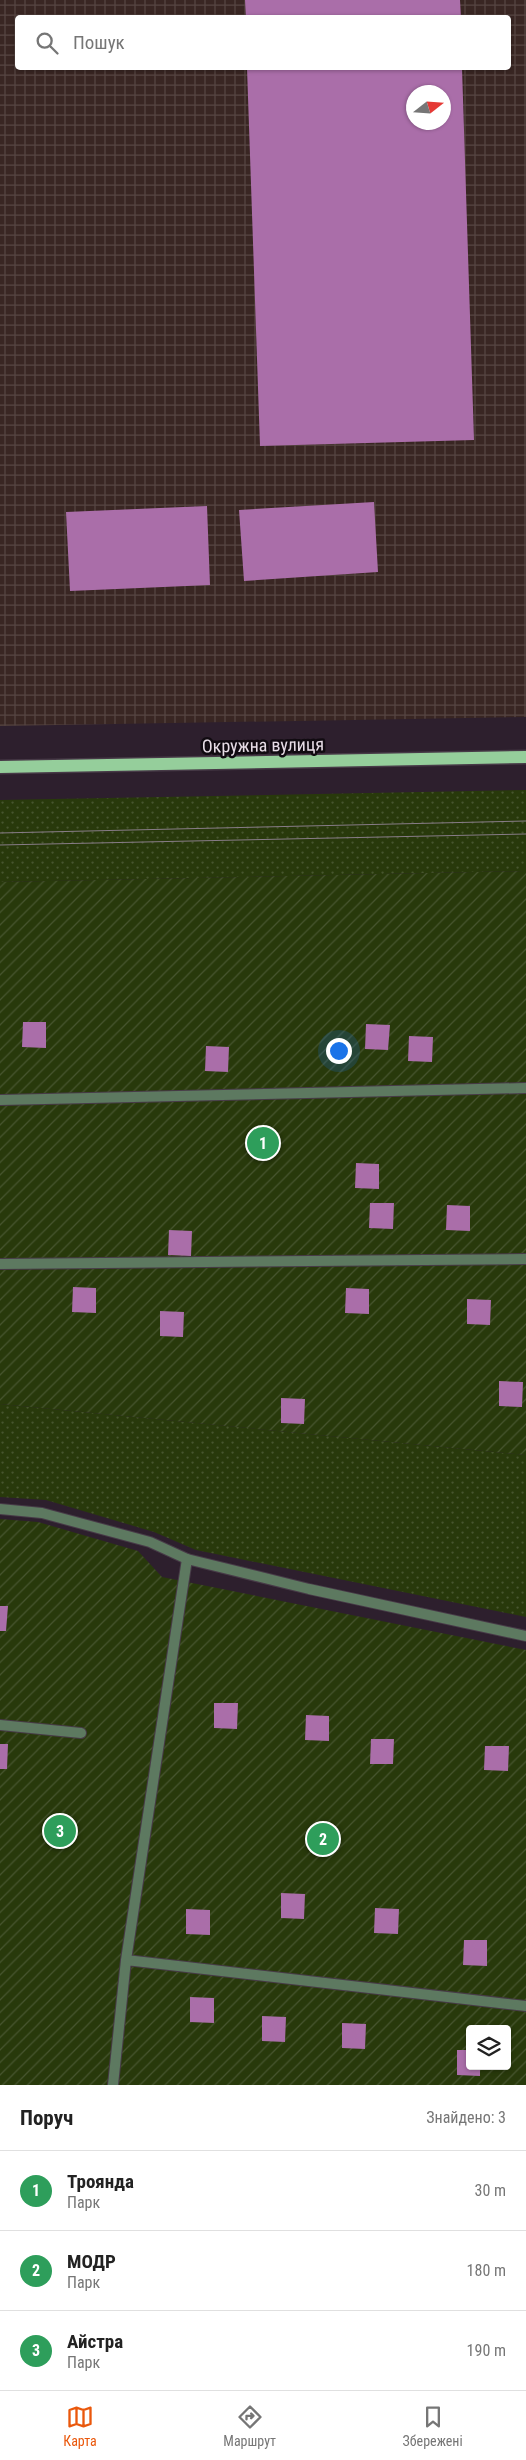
<!DOCTYPE html>
<html lang="uk">
<meta charset="utf-8">
<style>
body{margin:0;font-family:"Roboto Condensed",sans-serif;background:#f6f6f6;color:#222}
.controls{position:absolute;right:15px;bottom:15px;display:grid;overflow:hidden;border-radius:5px;box-shadow:0 1px 4px #0004}
.controls button{width:45px;height:45px;display:grid;place-items:center;padding:0;border:0;border-bottom:1px solid #e0e0e0;background:#fff;color:#222;font:25px sans-serif}
.compass{position:absolute;left:406px;top:85px;width:45px;height:45px;border-radius:50%;background:#fff;box-shadow:0 1px 4px #0004;rotate:73deg}
.you{position:absolute;left:338px;top:1050px;width:18px;height:18px;margin:-12px;border:4px solid #fff;border-radius:50%;background:#1a73e8;box-shadow:0 0 0 8px #1a73e833}
.badge{display:grid;place-items:center;width:32px;height:32px;border-radius:50%;background:#ea580c;color:#fff;font-size:16px;font-weight:700}
.pin{position:absolute;translate:-50% -50%;border:2px solid #fff;box-shadow:0 1px 5px #0006}
.list{margin:0;padding:0;list-style:none}
h2{display:flex;justify-content:space-between;align-items:center;height:65px;margin:0;padding:0 20px;font-size:21px}
h2 small{font-size:16px;font-weight:400;color:#767676}
.list li{display:grid;grid-template-columns:32px 1fr auto;gap:15px;align-items:center;box-sizing:border-box;height:80px;padding:0 20px;border-top:1px solid #e0e0e0}
.list b{display:block;font-size:19px;white-space:nowrap}
.list p{margin:0;font-size:16px;white-space:nowrap;color:#767676}
.list em{font-size:16px;font-style:normal;color:#767676}
.icon{flex:none;width:28px;height:28px;fill:none;stroke:currentColor;stroke-width:2;stroke-linecap:round;stroke-linejoin:round}
.map{position:relative;flex:none;width:526px;height:2085px;overflow:hidden}
.search{position:absolute;background:#fff;box-shadow:0 1px 4px #0004;left:15px;right:15px;top:15px;height:55px;display:flex;align-items:center;gap:12px;box-sizing:border-box;padding:0 18px;border-radius:5px;color:#767676;font-size:19px}
.sheet{height:305px;background:#fff}
nav{display:flex;justify-content:space-around;align-items:center;box-sizing:border-box;height:70px;border-top:1px solid #e0e0e0;background:#fff;font-size:14px;color:#767676}
nav a{display:grid;justify-items:center;gap:2px}
nav .on{color:#ea580c}
.map>svg:first-child{display:block}
.industrial{fill:url(#industrial-grid);fill-rule:evenodd}
.grass{fill:url(#grass-dots)}
.garden{fill:url(#garden-furrows);fill-rule:evenodd}
.building{fill:#aa6ea9;fill-rule:evenodd}
.lines{fill:none;stroke-linecap:round;stroke-linejoin:round}
.lane-casing{stroke:#473a47;stroke-width:12}
.street-casing{stroke:#473a47;stroke-width:12}
.primary-casing{stroke:#473a47;stroke-width:15}
.lane{stroke:#5d7960;stroke-width:10}
.street{stroke:#5d7960;stroke-width:10}
.primary{stroke:#95ce9b;stroke-width:12}
.tram{stroke:#887c88;stroke-width:1}
.labels{text-anchor:middle;dominant-baseline:central;stroke-width:5;stroke-linejoin:round;paint-order:stroke}
.street-label{font-size:18px;fill:#e7dde6;stroke:#110b11}
</style>
<div class="map">
<svg width="526" height="2085" viewBox="0 0 526 2085">
<defs>
<pattern id="industrial-grid" width="8" height="8" patternUnits="userSpaceOnUse" patternTransform="scale(1.25)"><rect width="8" height="8" fill="#392623"/><path d="M0 4h8M4 0v8" fill="none" stroke="#564543"/></pattern>
<pattern id="grass-dots" width="8" height="8" patternUnits="userSpaceOnUse" patternTransform="scale(1.25)"><rect width="8" height="8" fill="#28390b"/><path d="M2 2h.1M6 6h.1" fill="none" stroke="#47552f" stroke-width="1.8" stroke-linecap="round"/></pattern>
<pattern id="garden-furrows" width="10" height="10" patternUnits="userSpaceOnUse" patternTransform="scale(1.25)"><rect width="10" height="10" fill="#28390b"/><path d="M-1 1l2-2M0 10L10 0M9 11l2-2" fill="none" stroke="#47552f"/></pattern>
</defs>
<rect width="100%" height="100%" fill="#2d1f2d"/>
<path class="industrial" d="M0,0h526v717l-526,9zM18,18h490v50h-490zM414,92h30v30h-30z"/>
<path class="grass" d="M526,790v81l-526,11v-82z
M0,1404l526,51v162l-330,-67 -42,-18 -108,-32 -46,-3z"/>
<path class="garden" d="M526,871v584l-526,-51v-522z
M0,1519l38,3 100,29 24,26 364,73v435h-526zM470,2029h37v37h-37z"/>
<path class="building" d="M245,0h215l1,18h-215z
M247,68h215l12,372 -214,6zM414,92h30v30h-30z
M374,502l4,70 -134,9 -5,-71z
M207,506l3,79 -140,6 -4,-79z
M23,1022h23v26l-24,-1z
M366,1024l24,1 -2,25 -23,-1z
M409,1036l24,1 -1,25 -24,-1z
M206,1046l23,1 -1,25 -23,-1z
M356,1163l23,1v25l-24,-1z
M370,1203h24l-1,26 -24,-1z
M447,1205l23,1v25l-24,-1z
M169,1230l23,1 -1,25 -23,-1z
M73,1287l23,1v25l-24,-1z
M346,1288l23,1v25l-24,-1z
M467,1299l24,1 -1,25 -23,-1z
M160,1311l24,1 -1,25 -23,-1z
M499,1381l24,1 -1,25 -23,-1z
M281,1398l24,1 -1,25 -23,-1z
M0,1606h8l-2,25h-6z
M214,1703h24l-1,26 -23,-1z
M306,1715l23,1v25l-24,-1z
M371,1739h23l-1,25h-23z
M0,1744h8l-1,25h-7z
M485,1746h24l-1,25 -24,-1z
M281,1893l24,1 -1,25 -23,-1z
M375,1908l24,1 -1,25 -24,-1z
M186,1909l24,1v25l-24,-1z
M464,1940h23v26l-24,-1z
M190,1997l24,1v25l-24,-1z
M262,2016l24,1 -1,25 -23,-1z
M342,2023l24,1 -1,25 -23,-1z
M457,2050h13v16h10v10l-23,-1z"/>
<g class="lines">
<g class="lane-casing">
<path id="lane" d="M0,1100l526,-12
M0,1264l526,-5
M0,1725l81,8
M126,1960l400,46
M113,2085l13,-125 61,-401"/>
</g>
<g class="street-casing">
<path id="street" d="M0,1509l42,4 108,29 37,17 122,30 217,47"/>
</g>
<g class="primary-casing">
<path id="primary" d="M0,767l526,-10"/>
</g>
<use href="#lane" class="lane"/>
<use href="#street" class="street"/>
<use href="#primary" class="primary"/>
<path class="tram" d="M0,833l526,-12
M0,845l526,-11"/>
</g>
<g class="labels">
<g class="street-label">
<text transform="translate(263 745) rotate(-1)">Окружна вулиця</text>
</g>
</g>
</svg>
<div class="controls">
<button><svg class="icon" aria-label="layers" viewBox="0 0 24 24"><path d="M12 4l9 5-9 5-9-5zM3 14l9 5 9-5"/></svg></button>
</div>
<svg class="compass" viewBox="-18 -18 36 36"><path d="M0-13l5 13h-10z" fill="#e53935"/><path d="M0 13l5-13h-10z" fill="#767676"/></svg>
<div class="you"></div>
<div class="pin badge" style="left:263px;top:1143px;background:#2e9e5b">1</div>
<div class="pin badge" style="left:323px;top:1839px;background:#2e9e5b">2</div>
<div class="pin badge" style="left:60px;top:1831px;background:#2e9e5b">3</div>
<div class="search"><svg class="icon" aria-label="search" viewBox="0 0 24 24"><circle cx="10" cy="10" r="6"/><path d="M15 15l6 6"/></svg>Пошук</div>
</div>
<section class="sheet">
<h2>Поруч<small>Знайдено: 3</small></h2>
<ul class="list">
<li><span class="badge" style="background:#2e9e5b">1</span><div><b>Троянда</b><p>Парк</p></div><em>30 m</em></li>
<li><span class="badge" style="background:#2e9e5b">2</span><div><b>МОДР</b><p>Парк</p></div><em>180 m</em></li>
<li><span class="badge" style="background:#2e9e5b">3</span><div><b>Айстра</b><p>Парк</p></div><em>190 m</em></li>
</ul>
</section>
<nav>
<a class="on"><svg class="icon" aria-label="map" viewBox="0 0 24 24"><path d="M3 6l6-2 6 2 6-2v14l-6 2-6-2-6 2zM9 4v14M15 6v14"/></svg>Карта</a>
<a><svg class="icon" aria-label="directions" viewBox="0 0 24 24"><path d="M12 3l9 9-9 9-9-9zM9 14v-3h6M13 9l2 2-2 2"/></svg>Маршрут</a>
<a><svg class="icon" aria-label="saved" viewBox="0 0 24 24"><path d="M7 4h10v16l-5-4-5 4z"/></svg>Збережені</a>
</nav>
